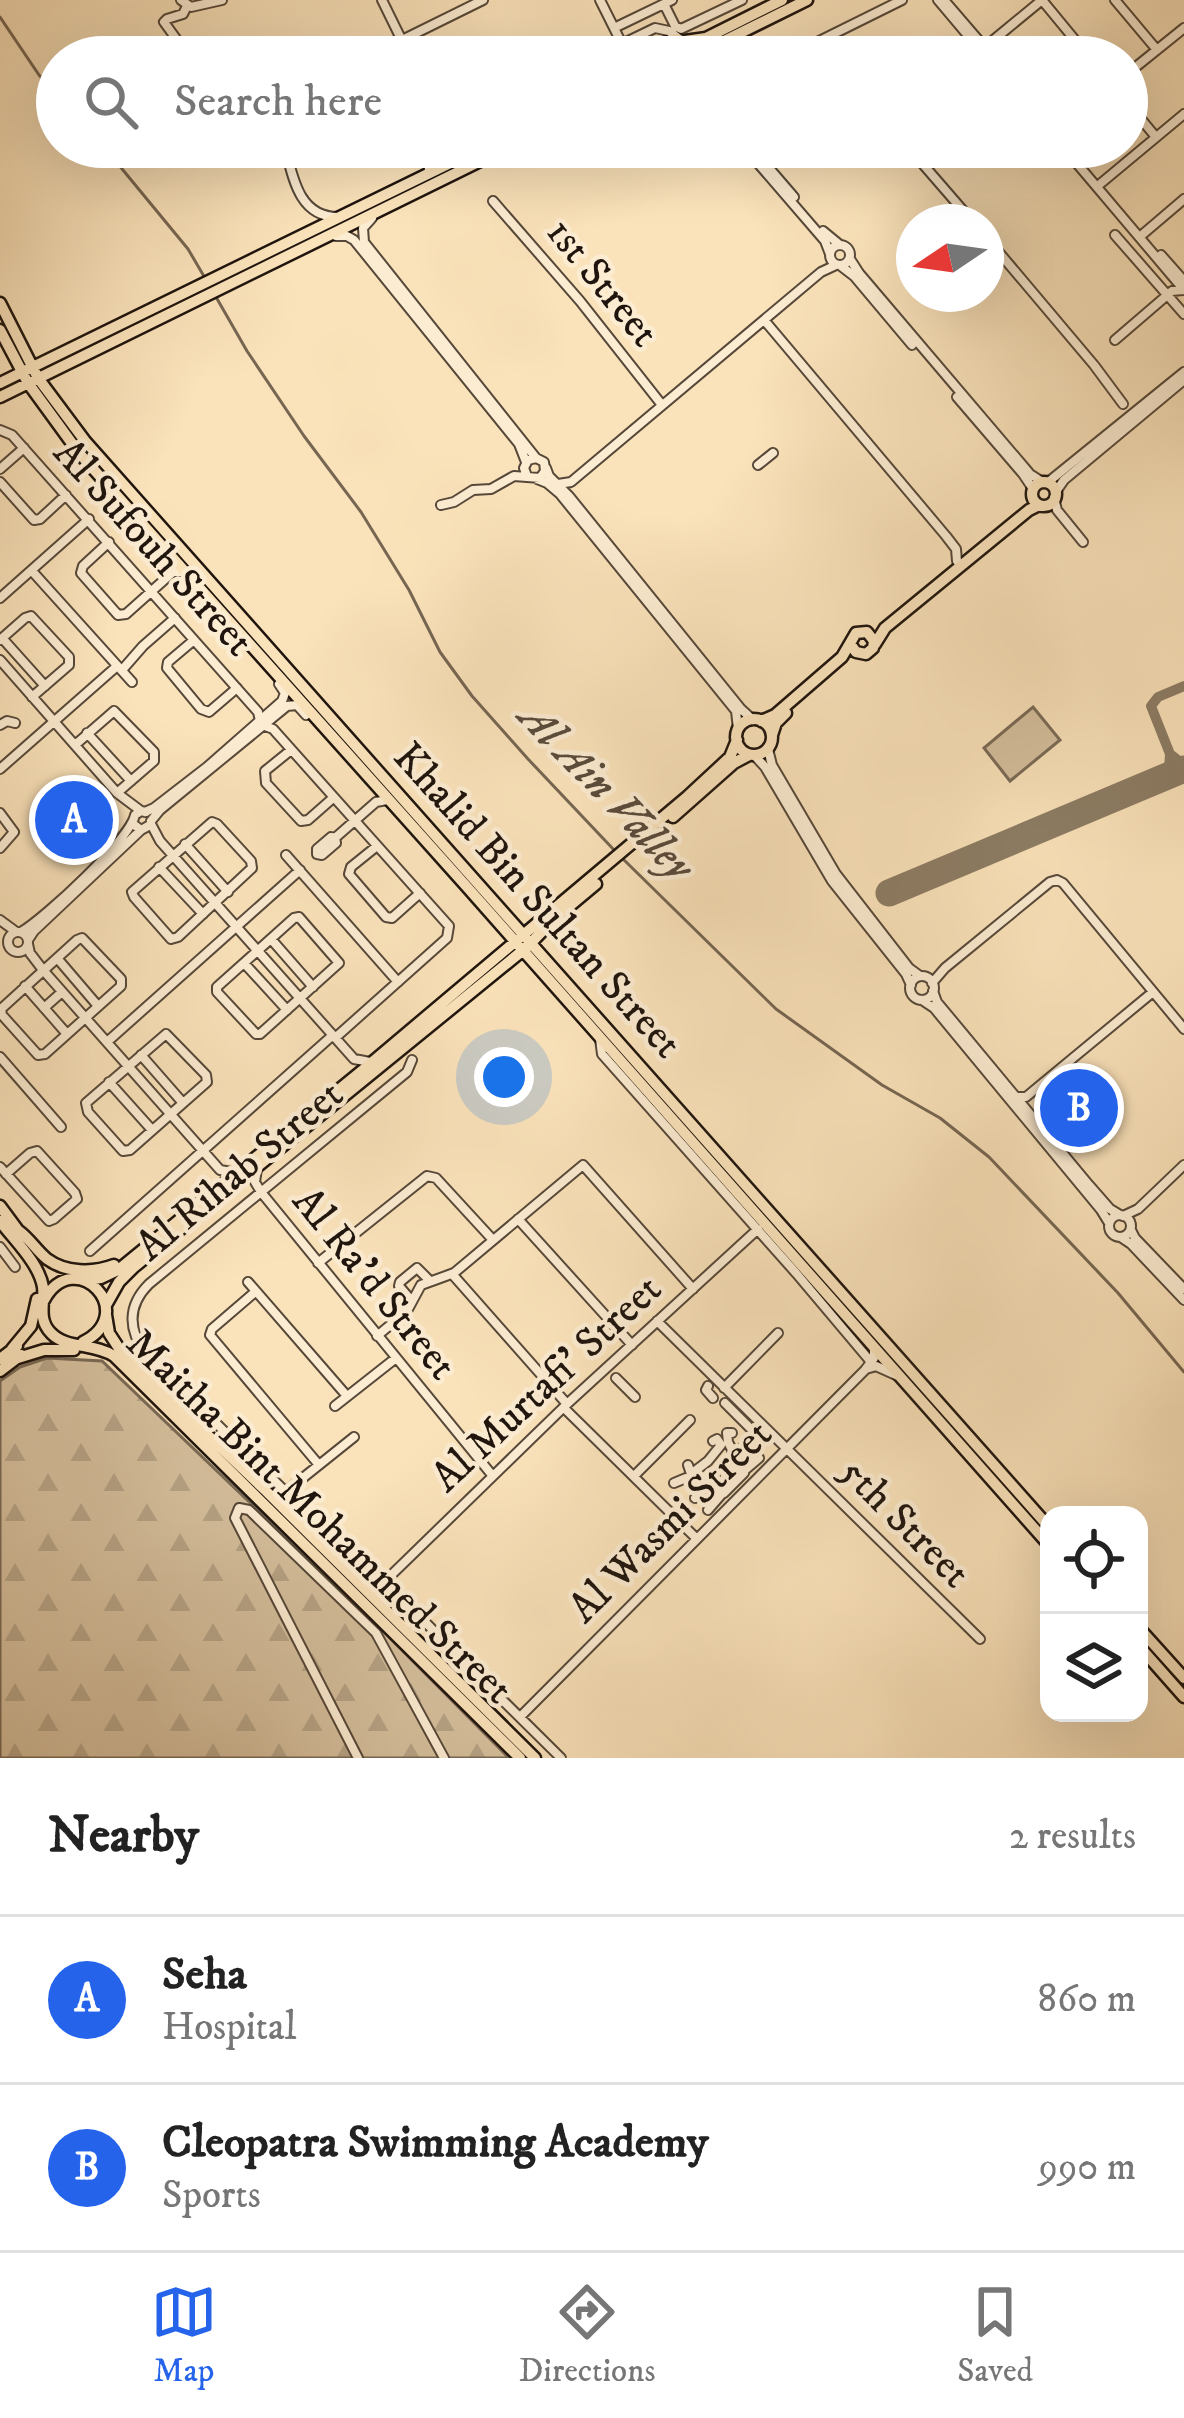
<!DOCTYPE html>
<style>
body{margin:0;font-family:"IM FELL DW Pica",serif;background:#f2f2f2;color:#222}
.controls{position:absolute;right:36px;bottom:36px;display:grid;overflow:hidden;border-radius:24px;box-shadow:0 12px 48px #0002}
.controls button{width:108px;height:108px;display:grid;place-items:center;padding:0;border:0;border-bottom:3px solid #e0e0e0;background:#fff;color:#222;font:60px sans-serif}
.compass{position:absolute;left:896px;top:204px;width:108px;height:108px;border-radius:50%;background:#fff;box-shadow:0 12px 48px #0002;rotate:257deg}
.you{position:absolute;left:504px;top:1077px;width:42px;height:42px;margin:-30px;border:9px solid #fff;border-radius:50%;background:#1a73e8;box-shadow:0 0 0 18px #1a73e833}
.badge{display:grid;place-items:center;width:78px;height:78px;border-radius:50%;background:#2563eb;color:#fff;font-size:39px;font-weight:700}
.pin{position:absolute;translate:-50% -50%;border:6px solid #fff;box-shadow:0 3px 12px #0006}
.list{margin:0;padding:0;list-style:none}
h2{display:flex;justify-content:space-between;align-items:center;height:156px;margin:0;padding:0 48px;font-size:51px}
h2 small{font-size:39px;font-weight:400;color:#767676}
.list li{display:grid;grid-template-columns:78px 1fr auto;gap:36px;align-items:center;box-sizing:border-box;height:168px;padding:0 48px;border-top:3px solid #e0e0e0}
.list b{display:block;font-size:45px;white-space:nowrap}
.list p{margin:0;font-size:39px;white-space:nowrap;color:#767676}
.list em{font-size:39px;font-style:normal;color:#767676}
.icon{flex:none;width:66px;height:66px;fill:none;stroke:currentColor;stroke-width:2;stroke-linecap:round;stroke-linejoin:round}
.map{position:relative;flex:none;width:1184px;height:1758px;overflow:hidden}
.search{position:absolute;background:#fff;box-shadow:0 12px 48px #0002;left:36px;right:36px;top:36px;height:132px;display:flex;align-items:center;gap:30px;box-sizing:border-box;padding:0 42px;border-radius:66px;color:#767676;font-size:45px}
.sheet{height:492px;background:#fff}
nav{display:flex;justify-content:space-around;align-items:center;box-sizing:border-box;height:168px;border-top:3px solid #e0e0e0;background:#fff;font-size:33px;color:#767676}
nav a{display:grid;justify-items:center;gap:6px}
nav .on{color:#2563eb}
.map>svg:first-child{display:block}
.green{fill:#d5bf9d;stroke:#7a6a56;stroke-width:3}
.forest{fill:url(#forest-firs);stroke:#7a6a56;stroke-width:3}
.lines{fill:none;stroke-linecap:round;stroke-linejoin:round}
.stream{stroke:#766652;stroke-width:3}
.taxiway{stroke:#8c7c64;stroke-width:10}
.runway{stroke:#8c7c64;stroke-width:27}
.minor-casing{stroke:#564839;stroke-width:12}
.major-casing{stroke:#1f150e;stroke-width:15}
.minor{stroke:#fcecd2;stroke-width:8}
.major{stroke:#fae2ba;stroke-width:10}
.labels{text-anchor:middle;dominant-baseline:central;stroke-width:9;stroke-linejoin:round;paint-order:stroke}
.street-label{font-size:42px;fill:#1f150e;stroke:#fcecd2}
.water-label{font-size:45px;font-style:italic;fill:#594b3c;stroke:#fcecd2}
</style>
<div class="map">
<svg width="1184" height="1758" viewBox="0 0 1184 1758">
<defs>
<pattern id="forest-firs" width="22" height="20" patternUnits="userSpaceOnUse" patternTransform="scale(3)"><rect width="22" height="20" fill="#d5bf9d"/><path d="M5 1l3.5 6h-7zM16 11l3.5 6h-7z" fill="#b6a386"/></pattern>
</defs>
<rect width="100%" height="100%" fill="#fae2ba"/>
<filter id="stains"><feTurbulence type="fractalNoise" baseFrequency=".00167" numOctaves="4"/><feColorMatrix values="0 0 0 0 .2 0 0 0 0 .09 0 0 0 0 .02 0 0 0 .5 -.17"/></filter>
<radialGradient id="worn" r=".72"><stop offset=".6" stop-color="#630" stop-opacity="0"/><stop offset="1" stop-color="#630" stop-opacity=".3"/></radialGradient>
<path class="green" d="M1033,707l27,33 -50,41 -26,-33z"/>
<path class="forest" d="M47,1358l55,3 258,247 149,150h-509v-377l20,-14z"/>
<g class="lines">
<path class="stream" d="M0,17l39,58 18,20
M104,147l84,102 17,29
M216,297l31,54 57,85 57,76 48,78 31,62 32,44 56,63 87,92
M622,858l154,151 106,76 58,33 49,39 129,136 66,79"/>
<path class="taxiway" d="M1170,754l-19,-48 7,-9 26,-11
M1161,779l8,-9 1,-16 14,11"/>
<path class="runway" d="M889,893l295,-124"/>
<g class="minor-casing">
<path id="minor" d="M181,0l10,7 31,-7
M382,0l28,57
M600,0l22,44
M938,0l48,57
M944,0l49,57
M1042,0l47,57
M1115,0l42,50
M664,4l11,22 6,3 61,-29
M614,28l58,-28
M402,40l81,-40
M496,43l3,14
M817,43l13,14
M985,47l57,-47
M185,57l-8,-17 -13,-18 3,-3 16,-5 4,-8
M595,57l60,-29 14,3 9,7
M787,57l115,-57
M1127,74l57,-46
M1127,102l28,34
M285,147c8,31 14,70 53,70
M456,147l7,3 8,-3
M744,147l81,94 5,13
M751,147l43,50
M908,147l65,75
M1063,147l121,143
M429,169l19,-11 4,-11
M1100,184l84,-70
M493,201l87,100 82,104
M372,218l-9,10 1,14 172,216
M823,231l17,14
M1143,234l41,-35
M1115,235l69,79
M336,236h11l7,4 165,204 7,18
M986,237l108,128 29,39
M830 255a10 10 0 1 1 20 0a10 10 0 1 1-20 0Z
M1161,255l23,26
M850,259l9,14 171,201 14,9
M841,266l13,10 58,69
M765,321l181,215 10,13 1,12
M1115,340l57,-49 11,-1
M957,397l66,77 10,15
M0,430l12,5 246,277 2,9
M758,465l15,-12
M546,468l3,8 20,20 172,213 12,11
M0,469l24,-21
M537,479l10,4 13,11 176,217 2,18
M0,482l34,38 6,-1 26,-24
M1047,483l137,-111
M558,484l13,-2 250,-210 15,-7
M1055,493l9,-13 120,-100
M1054,498l3,12 26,32
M441,505l13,-3 19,-12 18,-1 23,-13 26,2 5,-7 -1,-9 -8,-4 -8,2 -4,8 3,8
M109,542l-26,24 -2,7 37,42 8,-1 47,-42h12
M32,571l100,111
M0,598l89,-79
M2,638l43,48
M0,640l25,-22 6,-2 38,41v8l-37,32
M194,640l-26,22 -1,6 34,41 8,3 28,-24
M0,660l117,133 24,18
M122,670l21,-24 32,-28
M0,725l7,-4 8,2
M265,726l8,3 176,197 -2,12 -112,100
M87,733l44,48
M75,745l39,-34 40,41v9l-37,32
M768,749l4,16 64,109 73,94 11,8
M291,750l-26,21 1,12 35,38 7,-1 25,-22
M754,755l11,12 67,114 74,93 5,11
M0,769l116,-102
M145,812l9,-4 53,-41 75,-66 3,-8 -6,-9
M0,813l14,19 -14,16
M151,821l9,-11 127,-104 10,-1 9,10
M212,822l5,2 34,37 1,7 -74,69 -7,2 -37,-42 -2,-5z
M133,824l8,6 9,-5
M151,824l9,17 194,218 16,3
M331,837l4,1 1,5 -14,12 -5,-1v-5z
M335,838l41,-36 11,-2
M185,844l43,48
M377,846l-26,21 -2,7 37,43 6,1 28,-25
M286,855l112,127
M159,867l44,47
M299,917l40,46 -79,71h-4l-39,-42v-5l77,-69z
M0,920l15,11
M21,932c24,-14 109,-93 114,-117l6,-4 5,1
M8 942a10 10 0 1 1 20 0a10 10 0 1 1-20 0Z
M82,938l39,41v7l-76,68 -7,1 -36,-40 -1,-6 76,-69z
M271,939l42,48
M28,940l6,-9 107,-101
M28,944l2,9 13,17 177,200 17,3
M57,958l41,48
M244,963l43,47
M910 988a12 12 0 1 1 24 0a12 12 0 1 1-24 0Z
M932,983l13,-15 105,-86 7,-2 6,3 121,146
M25,986l42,48
M933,991l4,11 152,183 21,24 10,6
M922,1000l12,8 167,202 8,13
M44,1008l18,-16
M166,1034l40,41 1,7 -77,68 -7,1 -35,-39 -2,-9z
M600,1039l2,15 194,219 75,89
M107,1042l193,-172
M141,1055l42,48
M0,1057l61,70
M412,1060l-5,12 -258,212c-22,22 -21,46 -3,70l240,237c22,17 50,35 62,61
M109,1082l43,48
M1018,1097h8l12,-10 115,-95
M0,1167l49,54 5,-2 23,-20 -2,-6 -38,-42 -7,2 -24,21
M257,1169l-2,13 6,10 231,283
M1109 1226a11 11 0 1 1 22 0a11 11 0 1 1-22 0Z
M1123,1216l15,-7 46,-44
M518,1219l114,126
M1131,1230l4,8 49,51
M1122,1238l9,6 53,56
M0,1247l15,20
M90,1251l243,-216
M318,1263l109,-87 9,2 57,62
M453,1275l114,129
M248,1282l99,114
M255,1292l-43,37 -2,6 109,130
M411,1300l-12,-14 1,-4 17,-14 13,13
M657,1321l323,318
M377,1336l30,-25 14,-26 33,-12 129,-108 110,124
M866,1369l10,-3 20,9
M616,1378l19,19
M708,1386l-2,4 7,8
M724,1388l54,-55
M725,1403l31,31 -21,21
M335,1406l61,-48
M564,1408l133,131
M688,1465l3,9 17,-13 13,-16 -4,-6 -4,2
M745,1470l14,-12
M634,1476l56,-56
M674,1483l12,-5 34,16 4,-1 20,-20 -16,-31 -1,-9h5
M284,1493l70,-56
M695,1498l20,-21
M708,1510l13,-15
M381,1585l186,-181 191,-175
M451,1647h5l3,3 -6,7 -5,-3z
M459,1650l4,11 98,97
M520,1717l345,-347 9,-12v-9
M358,1758l-123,-240 4,-10 10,2 127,123 68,125"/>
</g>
<g class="major-casing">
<path id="major" d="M685,41l21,-3 76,-38
M655,57l6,-13 15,-5 12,4 8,14
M700,57l14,-11 93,-46
M0,303l38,75 47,63 964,1086
M0,330l28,53 51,70 388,434 582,658
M0,383l483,-236
M0,397l509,-250
M1032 494a12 12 0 1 1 24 0a12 12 0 1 1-24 0Z
M875,644l10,-16 144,-118 10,-5
M736 737a18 18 0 1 1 36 0a18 18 0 1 1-36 0Z
M761,721l14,-6 67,-58 14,-24 11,-1 7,9 -1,7 -7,6 -10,-2 -5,-7
M772,735l4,-12 10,-10
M673,817l61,-54 15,-8
M0,1206l20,27
M0,1221c14,19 39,42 43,66 2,16 -6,32 8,46 15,16 43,10 63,23l406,402
M19,1231c11,8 17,19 28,28 19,14 46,14 67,6
M84,1280l17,-2 17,-8 246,-201 324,-273 42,-39 7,-17
M44,1300c31,-56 97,13 39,42
M106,1305l13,-23 15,-15 393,-320 26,-27 43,-36
M106,1315l3,18 13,20 143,137 270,268
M12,1349l19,-23 6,-27
M18,1358l26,-8h30
M0,1359l17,-13
M0,1371l21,-16
M1139,1628l45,50
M1139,1646l45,51"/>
</g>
<use href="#minor" class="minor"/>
<use href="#major" class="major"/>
</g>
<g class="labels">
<g class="street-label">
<text transform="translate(602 283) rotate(51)">1st Street</text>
<text transform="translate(153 548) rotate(48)">Al Sufouh Street</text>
<text transform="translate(537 901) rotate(48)">Khalid Bin Sultan Street</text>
<text transform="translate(240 1171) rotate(-40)">Al Rihab Street</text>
<text transform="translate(374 1284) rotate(51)">Al Ra'd Street</text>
<text transform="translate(547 1384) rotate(-43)">Al Murtafi' Street</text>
<text transform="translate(319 1517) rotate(44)">Maitha Bint Mohammed Street</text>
<text transform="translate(671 1522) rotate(-45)">Al Wasmi Street</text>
<text transform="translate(904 1523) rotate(45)">5th Street</text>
</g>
<g class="water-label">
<text transform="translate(606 792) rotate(46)">Al Ain Valley</text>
</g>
</g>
<rect width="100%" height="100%" filter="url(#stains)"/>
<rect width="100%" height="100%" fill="url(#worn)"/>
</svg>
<div class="controls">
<button><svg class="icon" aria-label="locate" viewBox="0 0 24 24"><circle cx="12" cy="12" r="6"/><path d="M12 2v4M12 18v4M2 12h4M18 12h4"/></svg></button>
<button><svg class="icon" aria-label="layers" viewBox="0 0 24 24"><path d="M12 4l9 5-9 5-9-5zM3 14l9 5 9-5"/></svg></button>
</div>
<svg class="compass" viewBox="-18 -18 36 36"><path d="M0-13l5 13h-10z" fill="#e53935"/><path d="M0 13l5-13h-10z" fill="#767676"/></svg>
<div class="you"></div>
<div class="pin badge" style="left:74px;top:820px">A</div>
<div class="pin badge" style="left:1079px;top:1108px">B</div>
<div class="search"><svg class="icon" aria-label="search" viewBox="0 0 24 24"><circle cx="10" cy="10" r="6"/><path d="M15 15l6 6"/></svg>Search here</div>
</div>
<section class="sheet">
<h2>Nearby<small>2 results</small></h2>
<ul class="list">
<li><span class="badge">A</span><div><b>Seha</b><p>Hospital</p></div><em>860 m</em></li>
<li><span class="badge">B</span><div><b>Cleopatra Swimming Academy</b><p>Sports</p></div><em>990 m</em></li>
</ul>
</section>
<nav>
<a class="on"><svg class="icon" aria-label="map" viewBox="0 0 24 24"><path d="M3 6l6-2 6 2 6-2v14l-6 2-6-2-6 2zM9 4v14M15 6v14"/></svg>Map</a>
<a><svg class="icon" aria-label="directions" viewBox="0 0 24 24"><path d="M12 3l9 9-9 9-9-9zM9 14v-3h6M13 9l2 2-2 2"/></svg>Directions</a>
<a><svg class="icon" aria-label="saved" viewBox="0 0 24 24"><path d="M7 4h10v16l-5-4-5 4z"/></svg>Saved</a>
</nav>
